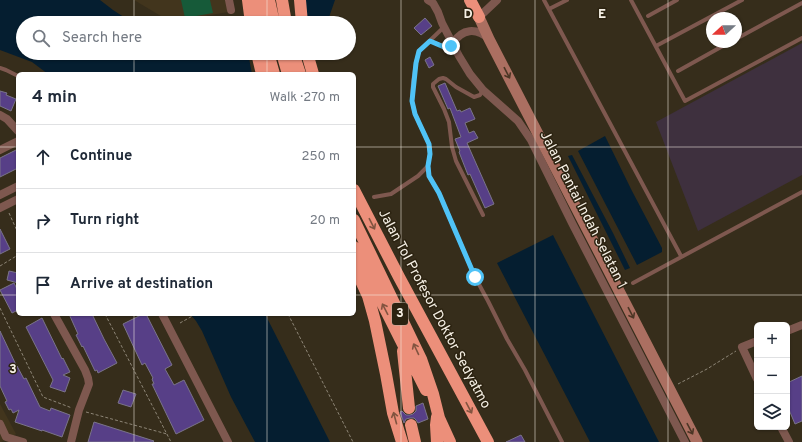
<!DOCTYPE html>
<meta charset="utf-8">
<style>
body{margin:0;font-family:Overpass,sans-serif;background:#f6f6f7;color:#1f2937}
.controls{position:absolute;right:12px;bottom:12px;display:grid;overflow:hidden;border-radius:6px;box-shadow:0 1px 3px #0004}
.controls button{width:36px;height:36px;display:grid;place-items:center;padding:0;border:0;border-bottom:1px solid #e0e1e3;background:#fff;color:#1f2937;font:20px sans-serif}
.compass{position:absolute;left:706px;top:12px;width:36px;height:36px;border-radius:50%;background:#fff;box-shadow:0 1px 3px #0004;rotate:249deg}
.stop{position:absolute;width:12px;height:12px;margin:-9px;border:3px solid #4fc3f7;border-radius:50%;background:#fff}
.stop.end{background:#4fc3f7;border-color:#fff;box-shadow:0 1px 4px #0008}
.list{margin:0;padding:0;list-style:none}
h2{display:flex;justify-content:space-between;align-items:center;height:52px;margin:0;padding:0 16px;font-size:17px}
h2 small{font-size:13px;font-weight:400;color:#747a83}
.list li{display:grid;grid-template-columns:26px 1fr auto;gap:12px;align-items:center;box-sizing:border-box;height:64px;padding:0 16px;border-top:1px solid #e0e1e3}
.list b{display:block;font-size:15px;white-space:nowrap}
.list em{font-size:13px;font-style:normal;color:#747a83}
.icon{flex:none;width:22px;height:22px;fill:none;stroke:currentColor;stroke-width:2;stroke-linecap:round;stroke-linejoin:round}
.map{position:relative;flex:none;width:802px;height:442px;overflow:hidden}
.search{position:absolute;background:#fff;box-shadow:0 1px 3px #0004;left:16px;top:16px;width:340px;height:44px;display:flex;align-items:center;gap:10px;box-sizing:border-box;padding:0 14px;border-radius:22px;color:#747a83;font-size:15px}
.panel{position:absolute;background:#fff;box-shadow:0 1px 3px #0004;left:16px;top:72px;width:340px;height:244px;border-radius:6px}
.map>svg:first-child{display:block}
.built{fill:#42351d}
.industrial{fill:#3e303e}
.green{fill:#165a39}
.water{fill:#051e30}
.building{fill:#573f87;stroke:#7a7489}
.lines{fill:none;stroke-linecap:round;stroke-linejoin:round}
.path{stroke:#8e8677;stroke-width:1;stroke-dasharray:3 2;stroke-linecap:butt}
.lane{stroke:#7e584f;stroke-width:4}
.street{stroke:#7e584f;stroke-width:8}
.secondary{stroke:#ab6f61;stroke-width:11}
.highway{stroke:#ec8f7a;stroke-width:12}
.oneway{stroke:#4c3625}
.oneway2{stroke:#825440}
.route{stroke:#4fc3f7;stroke-width:5}
.grid{fill:none;stroke:#f6f0e5;stroke-width:1;stroke-opacity:0.55}
.labels{text-anchor:middle;dominant-baseline:central;stroke-width:3;stroke-linejoin:round;paint-order:stroke}
.shield{fill:#2c2311;stroke:#b9b2a5;stroke-width:1}
.shield-label{font-size:13px;font-weight:bold;fill:#f6f0e5}
.street-label{font-size:14px;fill:#f6f0e5;stroke:#2c2311}
.grid-label{font-size:13px;text-anchor:middle;font-weight:bold;fill:#f6f0e5;stroke:#2c2311;stroke-width:3;stroke-linejoin:round;paint-order:stroke}
</style>
<div class="map">
<svg width="802" height="442" viewBox="0 0 802 442">
<rect width="100%" height="100%" fill="#362d1b"/>
<path class="built" d="M134,0h93l1,12 -57,10z
M0,404l16,30 -15,8h-1z"/>
<path class="industrial" d="M802,43v132l-104,56 -42,-109z"/>
<path class="green" d="M181,0h29l3,13 -28,5z"/>
<path class="water" d="M0,0h100l13,10 20,13h-110v30h225l4,21h-204l-16,-12 -32,-12z
M304,0h31l-8,23h-20z
M605,136l27,55 30,57v4l-25,13 -59,-114z
M572,155l41,78 17,35 -5,2 -57,-114z
M553,235l106,207h-69l-93,-179z
M190,314h75l65,128h-75l-24,-45 -29,-66 -6,-10z"/>
<path class="building" d="M425,18l7,8 -11,9 -7,-7z
M430,57l4,8 -5,3 -4,-8z
M445,83l12,28 3,-1 1,2 9,-4 5,11 -10,4 4,10 5,-2 4,7 -11,5 27,61 -9,4 -15,-34 -2,1 -9,-23 1,-1 -5,-12 6,-2 -11,-29 -2,1 -10,-23z
M0,91l7,2 -1,2 10,4 -5,12 -11,-5z
M18,149v19l-18,9v-19z
M0,229l10,20 -10,5z
M9,271l9,2v10l-11,-3z
M14,283l4,8v19l-6,3 -12,-23z
M69,314h23l12,25 13,24 -19,10 -1,-3 -2,1 -12,-25 -1,1 -6,-12 2,-1z
M143,314h3l26,51 -7,4 9,16 10,-5 20,40 -28,14 -24,-50h2l-2,-5 1,-1 -8,-15 -3,2 -19,-41z
M42,318l20,41 1,-1 7,14 -7,3 7,3 -5,14 -15,-5 3,-7 -27,-53z
M0,331l17,36v-1l7,13 2,-1 14,29 10,4 1,-3 19,7 -8,22 -20,-7v1l-27,-9 4,-12 -6,3 -2,-4 -2,1 -4,-8 2,-1 -7,-15z
M802,376v45l-7,3 -8,-19v-22z
M123,390l13,4 -5,13 -13,-4z
M423,403l5,16 -10,4 -2,-3 -2,-2h-4l-4,1 -2,4 -4,-11 2,-1 4,4h4l3,-1 3,-3v-5z
M94,422l60,19 -1,1h-65z
M521,435l4,7h-19z"/>
<g class="lines">
<path class="path" d="M9,213l9,20
M0,266l18,-11
M0,308l43,89 29,11
M105,314l66,128
M288,314l65,128
M180,323l16,-9
M678,384l29,-15 29,-18
M86,412l81,22"/>
<path class="lane" d="M544,0l137,256
M631,0l54,101 117,-63
M549,9l18,-9
M648,16l29,-16
M444,27l-25,24 -3,12 -3,19 -1,19 3,13 14,30 1,9 -2,13 1,10 10,17 36,84 13,24 19,38 18,31 37,72
M736,39l66,-36
M430,41l15,6h9
M656,46l86,-46
M0,68l6,2 12,6
M678,71l52,-29
M483,90l-3,5 -6,2 -18,-10 -10,-8 -3,-1 -4,1 -6,5v3l11,22 5,13 3,25 4,14 27,54
M374,197l17,-3 27,-18 10,-10
M633,283l169,-91"/>
<path class="street" d="M229,0l2,10
M428,0l5,3 5,9 4,11 17,33 11,18 13,16 35,31 13,19 41,83 113,219
M479,17l18,-17
M453,43c9,-14 23,-16 36,-4
M0,115l7,4 11,12
M0,150l18,-9
M0,195l18,-9
M0,208l18,-9
M54,314l31,56 3,8 1,6 -10,26 -8,32
M162,314l66,128
M787,331l15,-6
M757,341l-15,6 15,32
M0,424l6,13 17,5
M781,427l8,15"/>
<path class="secondary" d="M479,17l10,22 208,403"/>
<path class="highway" d="M248,0l3,23
M258,0l4,23
M269,0l5,23
M282,0l4,23
M300,0l2,23
M470,0l9,17
M257,53l5,21
M268,53l6,21
M282,53l6,21
M293,53l7,21
M307,53l6,21
M354,190l45,87 89,165
M354,220l67,139 12,35 6,24 11,24
M354,247l72,143
M354,266l14,30 7,25 11,53 7,39 9,29
M403,351l6,57
M411,425l4,17
M437,442l-1,-17 1,-8"/>
</g>
<defs><path id="oneway-shaft" d="M-6 0H5M1.5-3L5.5 0L1.5 3" fill="none" stroke-width="1.6" stroke-linecap="round" stroke-linejoin="round"/></defs>
<g class="oneway">
<use href="#oneway-shaft" transform="translate(507 73) rotate(63)"/>
<use href="#oneway-shaft" transform="translate(631 313) rotate(63)"/>
<use href="#oneway-shaft" transform="translate(690 429) rotate(62)"/>
</g>
<g class="oneway2">
<use href="#oneway-shaft" transform="translate(372 224) rotate(63)"/>
<use href="#oneway-shaft" transform="translate(385 309) rotate(-117)"/>
<use href="#oneway-shaft" transform="translate(416 349) rotate(-115)"/>
<use href="#oneway-shaft" transform="translate(469 408) rotate(62)"/>
<use href="#oneway-shaft" transform="translate(395 418) rotate(-105)"/>
</g>
<g class="lines">
<path class="route" d="M451,46l-7,1 -14,-6 -11,10 -3,12 -4,38 3,13 14,30 1,10 -2,12 1,10 10,17 36,84"/>
</g>
<path class="grid" d="M134,0v23M267,0v23M401,0v442M535,0v442M668,0v442M134,53v21M267,53v21M0,147h18M354,147h448M0,295h18M354,295h448M134,314v128M267,314v128"/>
<g class="labels">
<rect class="shield" x="392" y="303" width="16" height="22" rx="3"/>
<g class="shield-label">
<text x="400" y="314">3</text>
</g>
<g class="street-label">
<text transform="translate(583 210) rotate(63)">Jalan Pantai Indah Selatan 1</text>
<text transform="translate(434 309) rotate(62)">Jalan Tol Profesor Doktor Sedyatmo</text>
</g>
</g>
<g class="grid-label">
<text x="468" y="18">D</text>
<text x="602" y="18">E</text>
<text x="13" y="373">3</text>
</g>
</svg>
<div class="controls">
<button>+</button>
<button>−</button>
<button><svg class="icon" aria-label="layers" viewBox="0 0 24 24"><path d="M12 4l9 5-9 5-9-5zM3 14l9 5 9-5"/></svg></button>
</div>
<svg class="compass" viewBox="-18 -18 36 36"><path d="M0-13l5 13h-10z" fill="#e53935"/><path d="M0 13l5-13h-10z" fill="#747a83"/></svg>
<div class="stop" style="left:475px;top:277px"></div>
<div class="stop end" style="left:451px;top:46px"></div>
<div class="search"><svg class="icon" aria-label="search" viewBox="0 0 24 24"><circle cx="10" cy="10" r="6"/><path d="M15 15l6 6"/></svg>Search here</div>
<section class="panel">
<h2>4 min<small>Walk · 270 m</small></h2>
<ul class="list">
<li><svg class="icon" aria-label="ahead" viewBox="0 0 24 24"><path d="M12 20V5M6 11l6-6 6 6"/></svg><div><b>Continue</b></div><em>250 m</em></li>
<li><svg class="icon" aria-label="right" viewBox="0 0 24 24"><path d="M7 20v-9h11M14 6l5 5-5 5"/></svg><div><b>Turn right</b></div><em>20 m</em></li>
<li><svg class="icon" aria-label="arrive" viewBox="0 0 24 24"><path d="M6 21V4h12l-3 4 3 4H6"/></svg><div><b>Arrive at destination</b></div></li>
</ul>
</section>
</div>
